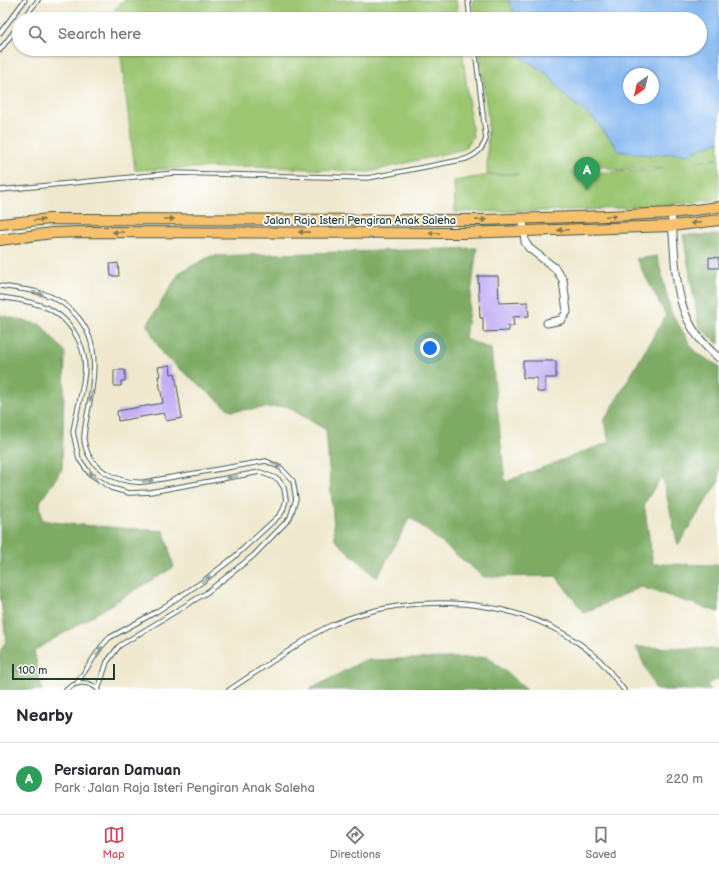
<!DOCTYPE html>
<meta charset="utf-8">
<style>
body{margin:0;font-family:"Balsamiq Sans",sans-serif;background:#f2f2f3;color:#2b2b33}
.compass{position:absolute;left:623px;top:68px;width:36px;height:36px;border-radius:50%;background:#fff;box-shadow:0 1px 3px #0004;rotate:214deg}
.scale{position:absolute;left:12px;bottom:10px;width:103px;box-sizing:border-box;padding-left:4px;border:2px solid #1f3d34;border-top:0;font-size:11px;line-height:14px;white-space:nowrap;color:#1f3d34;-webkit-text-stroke:3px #fff;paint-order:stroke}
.you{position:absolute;left:430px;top:348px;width:14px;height:14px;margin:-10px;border:3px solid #fff;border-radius:50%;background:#1a73e8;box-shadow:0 0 0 6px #1a73e833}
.badge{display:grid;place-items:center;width:26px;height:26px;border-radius:50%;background:#d1495b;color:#fff;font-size:13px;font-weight:700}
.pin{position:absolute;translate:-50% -33px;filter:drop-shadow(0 1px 2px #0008)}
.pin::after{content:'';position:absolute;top:21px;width:14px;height:12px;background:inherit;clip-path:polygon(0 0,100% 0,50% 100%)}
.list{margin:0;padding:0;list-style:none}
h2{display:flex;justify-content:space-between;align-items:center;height:52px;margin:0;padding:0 16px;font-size:17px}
h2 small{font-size:13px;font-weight:400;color:#7c7c81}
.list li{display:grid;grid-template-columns:26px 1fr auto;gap:12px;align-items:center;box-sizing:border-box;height:72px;padding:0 16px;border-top:1px solid #e1e1e2}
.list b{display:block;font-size:15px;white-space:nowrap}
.list p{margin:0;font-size:13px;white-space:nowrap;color:#7c7c81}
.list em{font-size:13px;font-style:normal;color:#7c7c81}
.icon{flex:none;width:22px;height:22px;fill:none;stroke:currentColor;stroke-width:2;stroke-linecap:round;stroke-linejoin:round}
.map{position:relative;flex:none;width:719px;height:690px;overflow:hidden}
.search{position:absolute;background:#fff;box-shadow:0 1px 3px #0004;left:12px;right:12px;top:12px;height:44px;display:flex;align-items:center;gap:10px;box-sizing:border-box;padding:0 14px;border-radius:22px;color:#7c7c81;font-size:15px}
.sheet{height:124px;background:#fff}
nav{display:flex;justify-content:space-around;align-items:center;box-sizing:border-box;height:56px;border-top:1px solid #e1e1e2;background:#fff;font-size:11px;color:#7c7c81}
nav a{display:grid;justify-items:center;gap:2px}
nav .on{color:#d1495b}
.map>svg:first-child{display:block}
.green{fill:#9cc672;stroke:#5e8253;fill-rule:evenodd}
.forest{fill:#7dab64;stroke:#4e744c}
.water{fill:#85b7f1;stroke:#527a92;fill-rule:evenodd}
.building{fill:#c2aef5}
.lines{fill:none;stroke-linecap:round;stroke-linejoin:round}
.lane-casing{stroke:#3e574b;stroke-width:5.5}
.street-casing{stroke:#3e574b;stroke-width:9}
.primary-casing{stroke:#3e574b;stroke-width:12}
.lane{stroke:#fff;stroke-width:3.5}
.street{stroke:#fff;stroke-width:7}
.primary{stroke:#f7c06c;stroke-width:10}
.oneway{fill:#80784d}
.oneway2{fill:#8f9e9a}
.labels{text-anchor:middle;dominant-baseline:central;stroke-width:3.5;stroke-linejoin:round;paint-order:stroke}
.street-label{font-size:11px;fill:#1f3d34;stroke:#fff}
</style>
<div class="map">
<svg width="719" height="690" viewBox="0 0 719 690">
<rect width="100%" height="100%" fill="#fff"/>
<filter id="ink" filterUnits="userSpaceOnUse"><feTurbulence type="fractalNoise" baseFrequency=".025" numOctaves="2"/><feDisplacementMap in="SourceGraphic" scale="8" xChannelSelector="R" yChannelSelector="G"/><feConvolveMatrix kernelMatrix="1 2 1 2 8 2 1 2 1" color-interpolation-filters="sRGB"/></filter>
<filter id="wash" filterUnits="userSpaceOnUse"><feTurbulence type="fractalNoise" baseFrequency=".012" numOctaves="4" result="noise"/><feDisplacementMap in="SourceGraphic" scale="16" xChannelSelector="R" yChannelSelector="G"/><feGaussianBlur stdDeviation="0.9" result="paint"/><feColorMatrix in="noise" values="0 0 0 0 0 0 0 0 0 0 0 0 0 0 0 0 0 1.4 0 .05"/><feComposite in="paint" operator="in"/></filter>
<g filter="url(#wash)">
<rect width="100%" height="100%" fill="#efe8ce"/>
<path class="green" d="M124,0h332l3,19h-343l-1,-10z
M472,0h36l6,12 -1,7h-38z
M120,49h342l11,88 -9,12 -95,23 -115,-6 -119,4z
M479,49h31l37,25 19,23 28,22 21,26 34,10 28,-2 9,2 33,-14v17l-22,4 22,-3v40c-88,12 -176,12 -264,13l-1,-31 36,-6 29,-1h-32l1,-56zM587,163l31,7 46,-2 -14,3 -80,2z"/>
<path class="forest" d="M683,235h36v109l-20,-17z
M477,248l-12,91 26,10 14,133 104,-40 -5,-21 62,-106 -30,-56 21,-3 14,56 24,40 24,14v115l-41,64 -16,-69 -18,28 9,60 66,1v47l-78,-25 -57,26 -28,-37 -72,1 -74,-60 -33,61 -42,-38 -9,-110 -40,-24 -55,5 -68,-56 -16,-30 33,-53 31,-16z
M0,315l41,10 24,27 -3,117 -22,33 2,18 26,4 96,7 10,36 -140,84 8,39h-42v-39l6,-10 -6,-49z
M636,647l83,2v30l-12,5 3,6h-54z
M488,657l39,33h-218l56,-30z"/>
<path class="water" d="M508,0h211v141l-33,14 -9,-2 -28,2 -32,-4 -2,-6 -21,-26 -28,-22 -19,-23 -37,-25h190v-30h-187l1,-7zM629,74h24v24h-24z"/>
<g id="blocks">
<path class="building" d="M709,257l10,1v10h-10z
M118,263l1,13h-8l-1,-12z
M478,276h20l1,27 29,-1 1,14 -16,1 1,9h-6l1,5 -26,1v-14h-3z
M523,361h33v17h-11v14h-8v-14h-14z
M170,365l1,9 4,-1 7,45 -16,3 -2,-8 -46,8 -1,-10 46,-8 -5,-27h2l-2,-9z
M114,370h11v11h-4v5h-7z"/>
</g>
</g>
<g filter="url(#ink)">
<use href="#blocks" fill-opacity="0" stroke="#3e574b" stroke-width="1"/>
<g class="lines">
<g class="lane-casing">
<path id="lane" d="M468,0l2,19
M23,19l15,-19
M0,33l25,-33
M0,50l19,-25
M0,190l174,-17 194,5 98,-19c11,-5 16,-9 20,-20l-11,-90
M0,286c20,3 43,4 61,16 39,27 36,63 28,104 -2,11 -5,22 -5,33 3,30 34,45 60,43l122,-21 15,7 12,13 3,18 -6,19 -37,38 -47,37 -87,53 -12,16 -9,28
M0,297c12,2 25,3 36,7 32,8 53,41 48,73 -2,18 -8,36 -11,55l6,27 11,15 21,14 18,5 21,-1 110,-20 18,7 6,9 2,12 -3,10 -3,5 -47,43 -31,24 -46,30 -47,26 -8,9 -24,36
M66,690c10,-9 22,-10 33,0
M229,690c20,-13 40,-27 61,-40 14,-9 28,-20 44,-26 78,-34 185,-28 254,26 14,10 25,26 36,40"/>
</g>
<g class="street-casing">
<path id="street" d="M671,213c7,57 -2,105 48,145
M523,219l2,23 4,6 26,20 8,12 4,32 -6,8 -14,3"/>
</g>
<g class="primary-casing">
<path id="primary" d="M0,224l50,-5 432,1 125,-4 64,-3 48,-6
M0,240l52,-7 31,-1 380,1 209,-7 47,-6"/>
</g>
<use href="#lane" class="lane"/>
<use href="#street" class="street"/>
<use href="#primary" class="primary"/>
</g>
<defs><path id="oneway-solid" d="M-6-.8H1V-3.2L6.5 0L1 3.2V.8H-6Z"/></defs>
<g class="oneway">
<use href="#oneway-solid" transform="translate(611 216) rotate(-3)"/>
<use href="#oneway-solid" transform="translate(169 219)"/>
<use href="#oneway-solid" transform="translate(39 220) rotate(-3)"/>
<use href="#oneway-solid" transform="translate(481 220) rotate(-1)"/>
<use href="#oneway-solid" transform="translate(696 223) rotate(174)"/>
<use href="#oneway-solid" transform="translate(563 230) rotate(177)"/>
<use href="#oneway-solid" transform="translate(118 232) rotate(180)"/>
<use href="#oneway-solid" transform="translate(304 232) rotate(-179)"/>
<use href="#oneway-solid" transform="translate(434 233) rotate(-180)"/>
</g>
<g class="oneway2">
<use href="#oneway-solid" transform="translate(38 293) rotate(16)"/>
<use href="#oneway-solid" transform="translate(91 396) rotate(101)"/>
<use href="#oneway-solid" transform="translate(276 465) rotate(27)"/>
<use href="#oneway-solid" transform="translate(93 476) rotate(-138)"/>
<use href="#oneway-solid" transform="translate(232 477) rotate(170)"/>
<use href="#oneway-solid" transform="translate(148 481) rotate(-9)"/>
<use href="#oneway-solid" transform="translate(206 579) rotate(-37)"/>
<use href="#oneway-solid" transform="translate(99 651) rotate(-55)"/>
</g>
</g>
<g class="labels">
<g class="street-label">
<text x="360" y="220">Jalan Raja Isteri Pengiran Anak Saleha</text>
</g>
</g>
</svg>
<svg class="compass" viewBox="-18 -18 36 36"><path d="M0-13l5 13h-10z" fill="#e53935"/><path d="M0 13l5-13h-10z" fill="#7c7c81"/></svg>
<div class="scale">100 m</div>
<div class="you"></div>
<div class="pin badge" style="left:587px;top:190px;background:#2e9e5b">A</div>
<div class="search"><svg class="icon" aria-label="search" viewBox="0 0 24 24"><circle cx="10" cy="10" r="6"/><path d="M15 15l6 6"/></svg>Search here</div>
</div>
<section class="sheet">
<h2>Nearby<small></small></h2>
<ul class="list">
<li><span class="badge" style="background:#2e9e5b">A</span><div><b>Persiaran Damuan</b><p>Park · Jalan Raja Isteri Pengiran Anak Saleha</p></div><em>220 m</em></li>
</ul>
</section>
<nav>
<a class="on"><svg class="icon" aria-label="map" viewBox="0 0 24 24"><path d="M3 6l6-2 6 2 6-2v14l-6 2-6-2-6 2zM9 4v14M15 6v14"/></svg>Map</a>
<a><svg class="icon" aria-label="directions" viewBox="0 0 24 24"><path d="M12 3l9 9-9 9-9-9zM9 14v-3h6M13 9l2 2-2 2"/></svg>Directions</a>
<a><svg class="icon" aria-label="saved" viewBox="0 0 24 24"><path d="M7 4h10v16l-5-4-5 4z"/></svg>Saved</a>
</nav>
